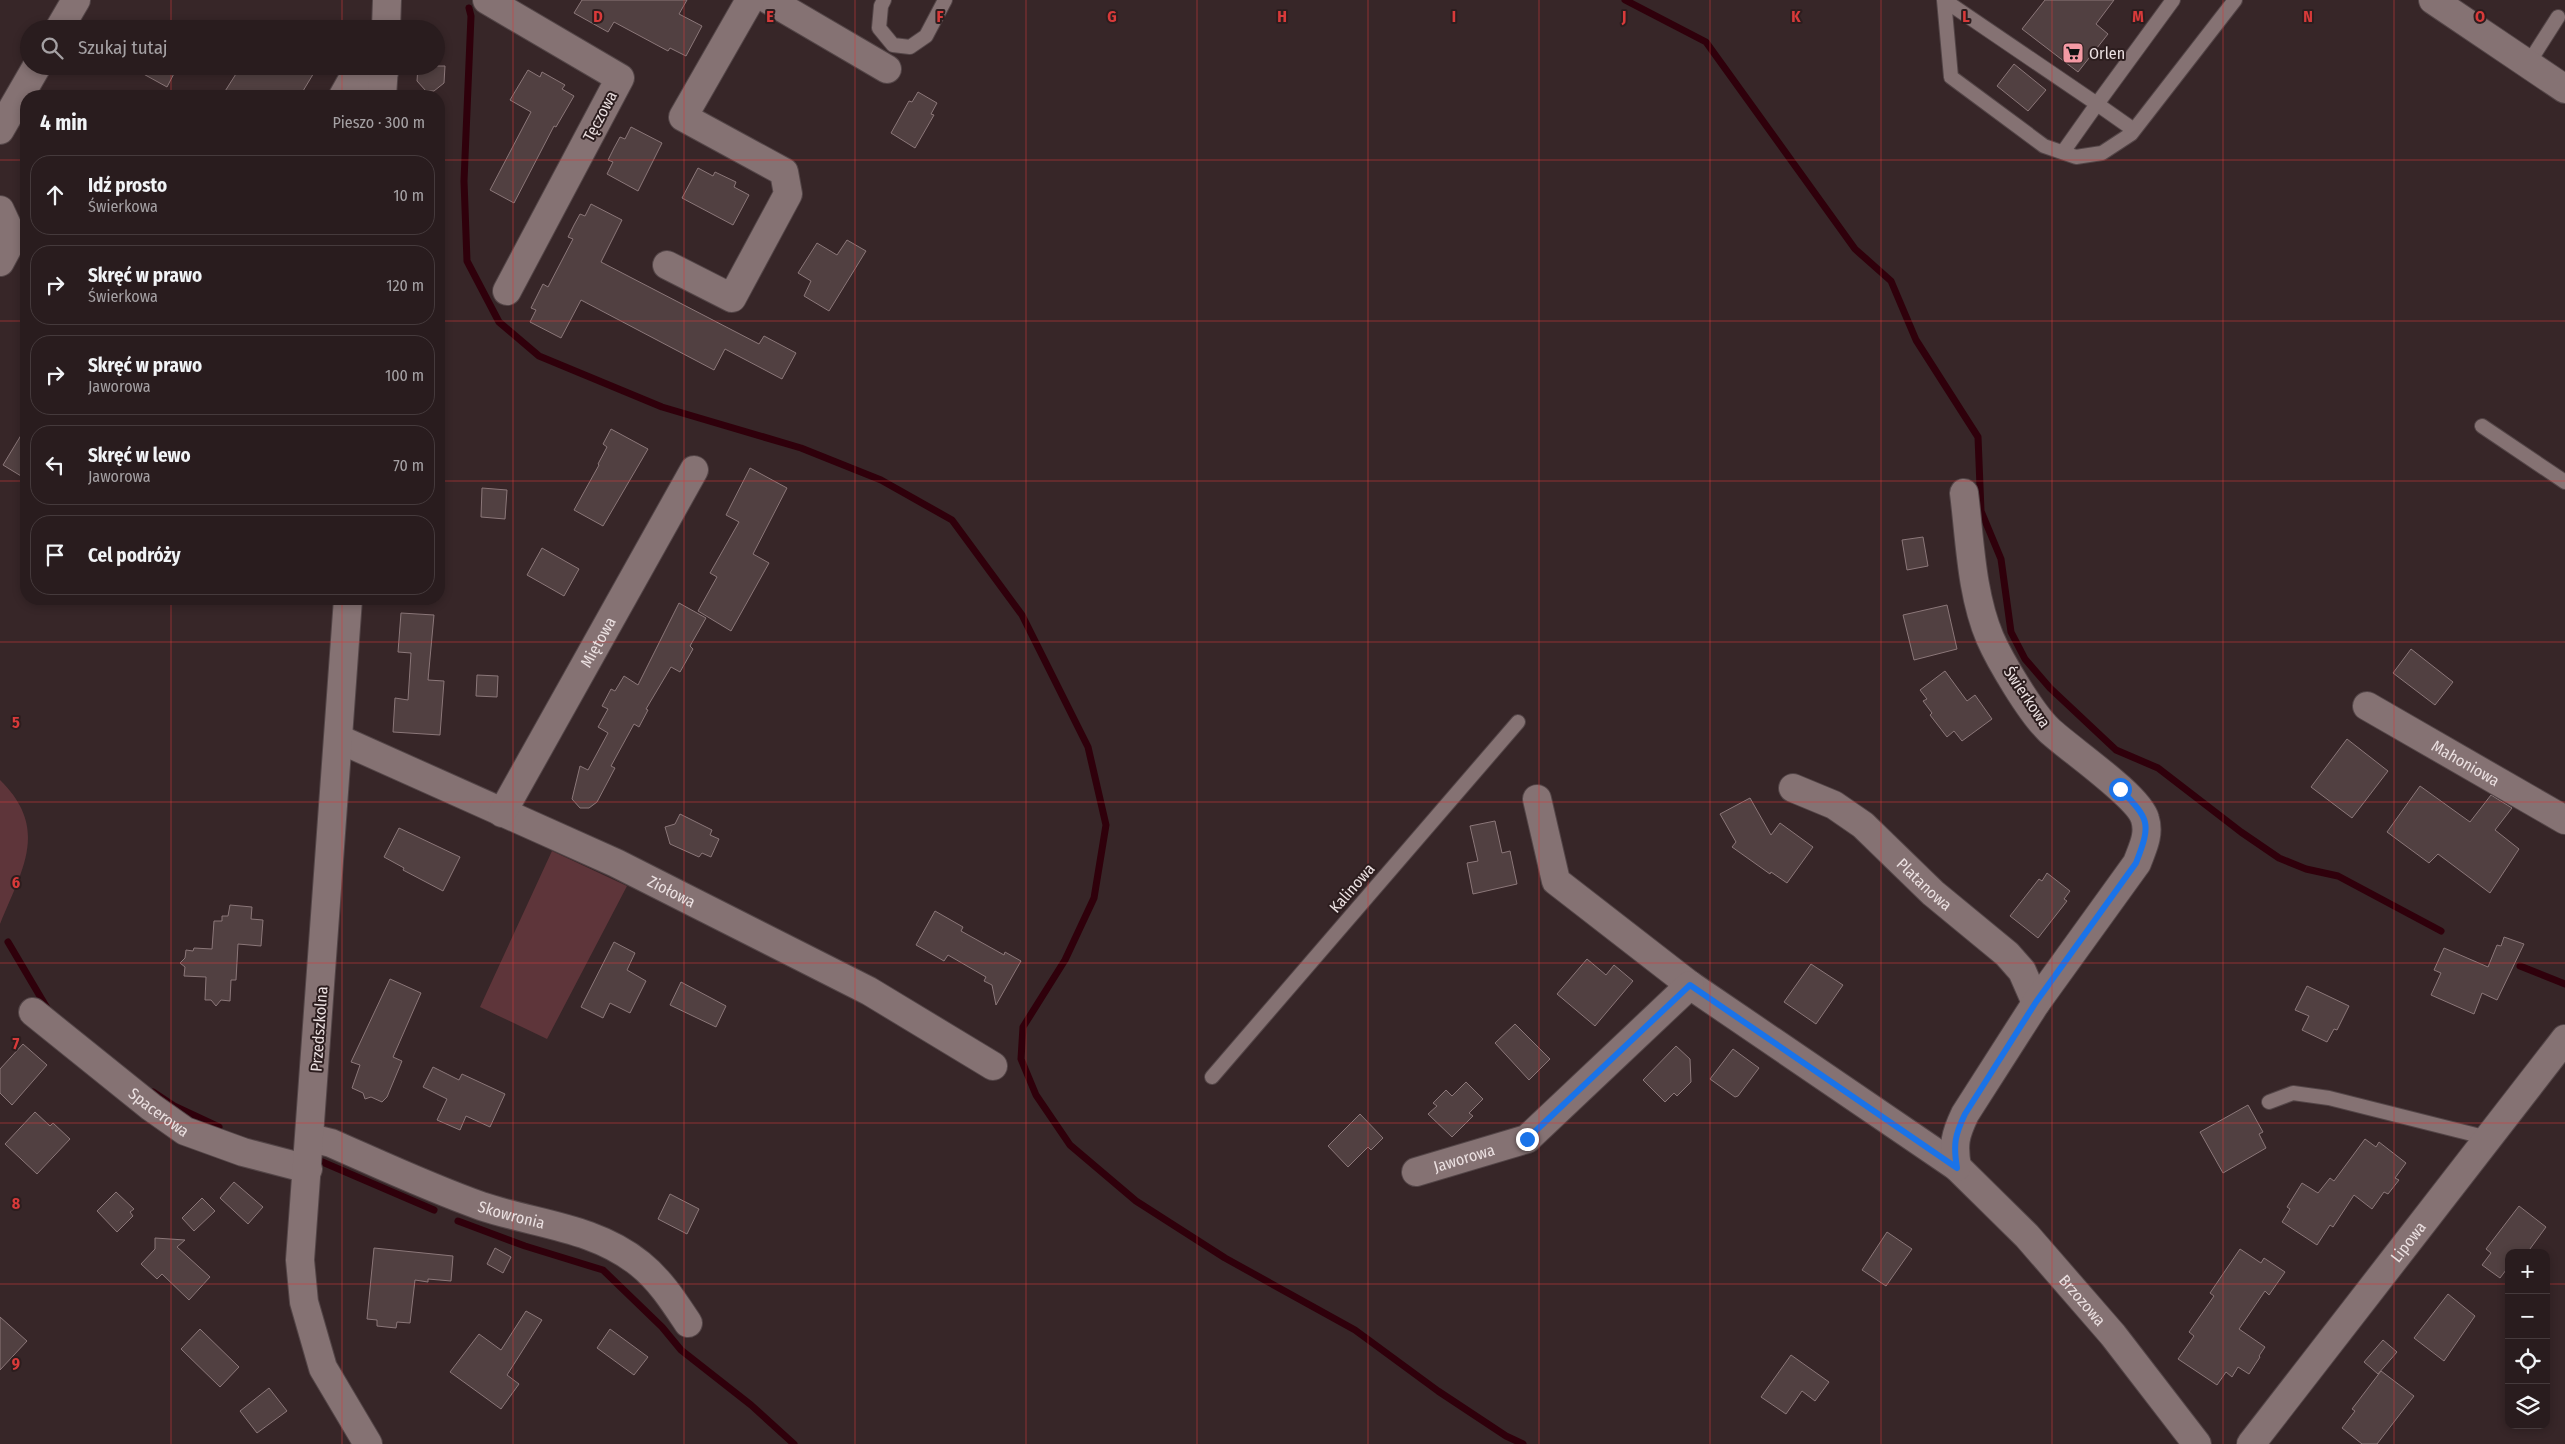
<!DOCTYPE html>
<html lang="pl">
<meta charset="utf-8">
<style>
body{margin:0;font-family:"Fira Sans Condensed",sans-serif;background:#312527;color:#f1f3f6}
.controls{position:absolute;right:15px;bottom:15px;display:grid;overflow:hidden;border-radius:10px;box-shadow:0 2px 8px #0003}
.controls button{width:45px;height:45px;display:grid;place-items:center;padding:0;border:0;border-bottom:1px solid #453a3c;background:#291c1e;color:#f1f3f6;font:25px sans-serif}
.stop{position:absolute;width:15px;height:15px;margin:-11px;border:4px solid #1a73e8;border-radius:50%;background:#fff}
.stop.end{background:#1a73e8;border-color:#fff;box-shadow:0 1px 5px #0008}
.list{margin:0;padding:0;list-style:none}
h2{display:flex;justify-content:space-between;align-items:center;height:65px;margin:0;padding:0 20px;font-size:21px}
h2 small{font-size:16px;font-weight:400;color:#a5a1a4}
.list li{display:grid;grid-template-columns:32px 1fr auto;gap:15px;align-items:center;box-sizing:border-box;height:80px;margin:0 10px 10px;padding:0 10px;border:1px solid #453a3c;border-radius:20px}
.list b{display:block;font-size:19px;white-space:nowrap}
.list p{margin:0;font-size:16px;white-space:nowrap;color:#a5a1a4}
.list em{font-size:16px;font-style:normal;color:#a5a1a4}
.icon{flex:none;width:28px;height:28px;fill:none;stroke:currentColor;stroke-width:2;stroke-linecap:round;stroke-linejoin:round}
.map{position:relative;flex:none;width:2565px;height:1444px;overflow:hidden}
.search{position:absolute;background:#291c1e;box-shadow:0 2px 8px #0003;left:20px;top:20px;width:425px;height:55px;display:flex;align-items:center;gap:12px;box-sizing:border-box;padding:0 18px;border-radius:28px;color:#a5a1a4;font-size:19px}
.panel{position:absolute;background:#291c1e;box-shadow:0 2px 8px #0003;left:20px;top:90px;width:425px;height:515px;border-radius:20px}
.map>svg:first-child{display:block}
.green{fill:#5e353a}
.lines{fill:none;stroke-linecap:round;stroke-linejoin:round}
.stream{stroke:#2f000b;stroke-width:7}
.building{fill:#514041;stroke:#8b7779}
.service-casing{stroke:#534547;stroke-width:16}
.minor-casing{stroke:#534547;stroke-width:30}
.tertiary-casing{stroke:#534547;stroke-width:30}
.secondary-casing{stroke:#534547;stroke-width:30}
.service{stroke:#857273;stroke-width:14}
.minor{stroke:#857273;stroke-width:28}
.tertiary{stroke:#857273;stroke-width:28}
.secondary{stroke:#857273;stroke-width:28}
.route{stroke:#1a73e8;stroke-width:6}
.grid{fill:none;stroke:#d83a3a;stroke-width:1;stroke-opacity:0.55}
.labels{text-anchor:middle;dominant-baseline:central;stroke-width:4;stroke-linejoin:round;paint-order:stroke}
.poi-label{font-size:16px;fill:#ebe0e1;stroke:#2c1d1e;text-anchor:start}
.street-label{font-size:16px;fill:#ebe0e1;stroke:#2c1d1e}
.grid-label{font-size:16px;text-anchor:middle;font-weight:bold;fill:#d83a3a;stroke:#2c1d1e;stroke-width:4;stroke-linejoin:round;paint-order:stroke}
</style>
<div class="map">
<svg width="2565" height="1444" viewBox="0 0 2565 1444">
<rect width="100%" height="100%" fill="#372628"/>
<path class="green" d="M0,780c50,49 22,89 0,144z
M552,851l75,35 -80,153 -67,-32z"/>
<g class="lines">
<path class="stream" d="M1625,0l81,42 149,207 36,32 25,59 62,97 3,74 20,48 10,73 14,27 25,29 66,62 42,18 83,64 38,26 27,11 32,7 103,55
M469,8l2,8 -7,165 3,80 32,61 40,34 123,51 139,41 80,32 71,40 70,95 66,132 18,78 -12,73 -29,62 -42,67 -2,32 15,36 34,50 66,56 89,57 130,72 83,61 68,45 17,8
M8,942l39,66
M2520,966l45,18
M153,1092l21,14 45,21
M320,1161l114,49
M458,1221l67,25 78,24 59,57 19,23 70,55 43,39"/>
</g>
<path class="building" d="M582,0h105l-8,14 23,12 -16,30 -16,-8 -2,3 -54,-29 -6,10 -34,-19z
M2045,0h69l-18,24 12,10 -30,38 -56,-43z
M2014,64l32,26 -18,21 -31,-25z
M129,66h49l-11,21z
M241,66h77l-18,30h-78z
M418,66h27l-1,17 -10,8h-8l-9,-10z
M528,70l12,7 2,-5 23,13 -3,4 12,7 -18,31 -2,-1 -40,77 -24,-13 41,-78 -21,-12z
M918,92l19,11 -6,11 3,1 -19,33 -24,-15 18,-32 3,1z
M631,127l31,16 -24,48 -31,-17 6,-12 -5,-2 6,-12 6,-11 5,2z
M698,168l15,8 2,-4 21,10 -2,5 15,8 -16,30 -51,-27z
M591,204l31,16 -21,42 158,82 5,-8 32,17 -14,26 -57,-30 -11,21 -133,-70 -20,38 -31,-16 6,-12 -5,-2 12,-24 5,3 25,-48 -5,-2 6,-12 6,-11 5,2z
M847,240l19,11 -37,60 -25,-15 7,-15 -13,-8 19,-30 20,12z
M26,427v52l-23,-14z
M611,429l37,20 -45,77 -29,-16 25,-45 -1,-1 9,-17 -4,-3z
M750,468l37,20 -34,66 16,9 -38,68 -33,-20 19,-34 -7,-4 29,-51 -13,-7z
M482,488l25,2 -2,29 -24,-2z
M1923,537l5,29 -21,4 -5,-30z
M542,548l37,21 -15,27 -37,-21z
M679,603l27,15 -16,28 3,3 -13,23 -9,-5 -25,42 2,1 -9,17 -5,-3 -23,42 4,2 -18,34 -8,6h-9l-8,-9 8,-33 8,4 20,-37 -10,-6 10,-18 -6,-3 9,-17 4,2 9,-15 14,9z
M1947,605l10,44 -43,11 -11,-45z
M401,613l33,2 -6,65 16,1 -4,54 -47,-3 2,-34 13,2 3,-47 -13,-1z
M2411,649l42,33 -18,23 -42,-32z
M1945,671l22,30 8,-6 17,24 -30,22 -8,-10 -7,6 -17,-22 2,-2 -9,-12 4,-2 -7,-9z
M477,675l21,1 -1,21 -21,-1z
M2347,739l41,32 -36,47 -41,-31z
M2420,786l50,36 21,-27 21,13 -17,22 24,19 -29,44 -52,-39 -9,9 -42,-31z
M1750,798l21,37 9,-12 33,24 -26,36 -16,-11 -1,2 -38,-27 4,-5 -16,-28z
M680,814l32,16 -2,5 9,4 -8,18 -9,-4 -3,4 -29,-13 -5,-17 10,-3z
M1495,821l7,32 8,-2 7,33 -44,10 -6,-31 11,-2 -8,-35z
M399,828l61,29 -17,34 -40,-21 1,-2 -20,-11z
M2047,873l23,18 -6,8 3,2 -29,37 -28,-22 29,-37 3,2z
M230,905l22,2 -1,12 12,1 -2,26 -23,-2 -2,36h-5l-1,21 -9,-1 -5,6 -5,-6h-6l1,-23 -22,-1 1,-9 -5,-4 5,-5 1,-8 7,1 1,-3 18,1 2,-28h8v-5h6z
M935,911l28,16 -2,4 43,24 1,-3 16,9 -25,44 -4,-20 -8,-4 2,-4 -38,-22 -4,6 -28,-16z
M2504,937l20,7 -27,56 -15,-7 -8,21 -43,-19 10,-22 -7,-3 10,-22 44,19 9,-22 4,1z
M614,942l21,11 -8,17 19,11 -16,32 -20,-10 -7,15 -22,-11z
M1587,959l19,16 8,-10 19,16 -38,45 -38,-32z
M1811,964l32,21 -27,39 -32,-22z
M390,979l31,14 -28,64 9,4 -15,36 -5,5 -11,-5 -6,2 -2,-6 -11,-5 8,-23 -9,-3z
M681,982l45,24 -10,21 -46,-22z
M2307,986l42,20 -12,24 -3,-1 -7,13 -25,-12 7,-14 -14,-6z
M1515,1024l35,35 -21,21 -34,-37z
M23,1044l24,21 -35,40 -12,-12v-24z
M1676,1046l14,13 1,23 -14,14 -3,-3 -9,9 -22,-22z
M1733,1049l26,19 -21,28 -3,1 -25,-18z
M433,1067l26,13 3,-6 43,20 -15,33 -24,-11 -6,14 -23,-10 10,-21 -24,-12z
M1466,1082l17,17 -14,14 4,3 -21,21 -24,-23 9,-8 -4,-3 13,-13 6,6z
M2248,1105l15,27 -4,2 7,14 -43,25 -23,-41z
M35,1112l15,14 3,-3 17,16 -33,35 -32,-30z
M1360,1114l23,24 -12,12 -3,-3 -20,20 -20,-21z
M2365,1139l11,8 3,-5 27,21 -11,15 4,2 -11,14 -4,-2 -12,17 -18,-14 -21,32 -3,-2 -13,20 -35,-23 8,-13 -3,-2 15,-24 16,10 12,-15 4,3z
M234,1182l29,25 -15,17 -28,-26z
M116,1192l18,17 -4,3 3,4 -16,16 -20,-21z
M670,1194l29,15 -12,25 -29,-15z
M202,1198l13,13 -21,20 -12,-13z
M2519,1206l27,21 -19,26h-18v13l-9,12 -18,-13 9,-12 -5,-4z
M1887,1232l25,17 -26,37 -24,-16z
M155,1238l30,2 -8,7 33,30 -21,23 -27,-26 -5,5 -16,-15 14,-15z
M374,1248l79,8 -2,25 -23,-2v3l-13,-2 -5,43 -13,-1 -1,6 -19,-2v-6l-10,-1z
M495,1248l16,9 -8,16 -16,-9z
M2240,1249l21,14 3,-5 21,14 -16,23 -4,-4 -26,38 26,18 -6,9 1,1 -11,17 -11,-7 -6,10 -6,-5 -9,13 -39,-26 16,-23 -5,-4 25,-36 -4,-3z
M2448,1294l27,22 -31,45 -30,-23z
M526,1311l16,9 -35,55 12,9 -18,25 -51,-37 29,-38 22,16z
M0,1317l27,24 -27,29z
M200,1329l39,38 -19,20 -39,-38z
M610,1329l38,28 -14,18 -37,-27z
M2383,1340l14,12 -19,22 -14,-12z
M1791,1355l38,27 -14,19 -13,-10 -16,23 -25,-17z
M2381,1371l33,25 -37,48h-15l-20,-16 13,-17 -3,-2z
M269,1388l18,23 -30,22 -17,-22z"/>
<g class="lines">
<g class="service-casing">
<path id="service" d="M884,0l-3,6 -2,22 14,17 17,2 16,-11 19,-36
M1944,0l7,77 93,69 32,11 26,-4 29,-19 104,-134
M1944,0l153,104 76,-104
M2528,64l30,-47
M2063,152l34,-48 37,26
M2482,426l83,56
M1212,1077l306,-355
M2269,1102l24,-9 36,5 159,40"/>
</g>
<g class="minor-casing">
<g id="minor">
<path d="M487,0l133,78 -113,213"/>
<path d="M769,0l118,69"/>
<path d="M59,29l17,-29"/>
<path d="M343,96l9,-16 32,-8"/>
<path d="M0,130l37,-64"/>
<path d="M0,210l13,28 -13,24"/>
<path d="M667,265l65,33 56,-104 -4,-22 -101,-55 67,-117"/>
<path id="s1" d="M2367,706l198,114"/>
<path id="s2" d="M339,739l277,124 253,128 124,75"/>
<path id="s3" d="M1793,788l41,17 29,20 70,68 74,61 15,17 14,32"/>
<path id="s4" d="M1537,799l19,82 134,104 267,182 70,69 86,99 84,109"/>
<path id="s5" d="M502,813l192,-343"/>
<path id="s6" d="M33,1012l118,95 34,24 58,21 65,17"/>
<path id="s7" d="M311,1138l20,5c50,22 99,45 150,63 53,18 114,21 159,58 20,16 34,38 48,59"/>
<path d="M1957,1167c-4,-23 -2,-32 8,-53l71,-111 101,-140c5,-14 13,-28 8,-44 -6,-23 -76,-70 -96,-89 -18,-17 -49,-69 -59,-92 -19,-45 -20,-98 -26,-145"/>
<path id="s8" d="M1416,1172l111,-33 163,-154"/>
</g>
</g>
<g class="tertiary-casing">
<g id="tertiary">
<path d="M386,29l1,-29"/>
<path d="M382,96l2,-30"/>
<path d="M348,599l-48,661 4,42 19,66 45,76"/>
<path id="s9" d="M2251,1444l314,-405"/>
</g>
</g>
<g class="secondary-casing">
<path id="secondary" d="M2433,0l132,89"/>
</g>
<use href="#service" class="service"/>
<use href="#minor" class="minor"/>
<use href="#tertiary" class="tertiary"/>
<use href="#secondary" class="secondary"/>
</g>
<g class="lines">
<path class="route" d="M1527,1139l163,-154 267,183c-4,-24 -2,-33 8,-54l71,-112 100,-139c16,-41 13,-44 -16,-74"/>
</g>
<path class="grid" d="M171,0v29M342,0v29M513,0v1444M684,0v1444M855,0v1444M1026,0v1444M1197,0v1444M1368,0v1444M1539,0v1444M1710,0v1444M1881,0v1444M2052,0v1444M2223,0v1444M2394,0v1444M171,66v30M342,66v30M0,160h26M439,160h2126M0,321h26M439,321h2126M0,481h26M439,481h2126M171,599v845M342,599v845M0,642h2565M0,802h2565M0,963h2565M0,1123h2565M0,1284h2509M2546,1284h19"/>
<defs>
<g id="supermarket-square" transform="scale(1.125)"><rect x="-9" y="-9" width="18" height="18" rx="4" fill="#f49aa4" stroke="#2c1d1e"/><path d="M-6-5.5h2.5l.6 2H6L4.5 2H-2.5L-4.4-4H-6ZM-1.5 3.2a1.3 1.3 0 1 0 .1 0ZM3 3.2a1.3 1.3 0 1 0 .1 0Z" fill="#111"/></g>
</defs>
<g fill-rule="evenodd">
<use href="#supermarket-square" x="2073" y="53"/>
</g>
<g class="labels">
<g class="poi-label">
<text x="2089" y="53">Orlen</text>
</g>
<g class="street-label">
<text transform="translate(600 116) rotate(-62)">Tęczowa</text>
<text stroke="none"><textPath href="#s5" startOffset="196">Miętowa</textPath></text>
<text transform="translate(2027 697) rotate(56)">Świerkowa</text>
<text stroke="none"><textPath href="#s1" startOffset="114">Mahoniowa</textPath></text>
<text stroke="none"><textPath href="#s3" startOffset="165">Platanowa</textPath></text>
<text transform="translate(1352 888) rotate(-49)">Kalinowa</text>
<text stroke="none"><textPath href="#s2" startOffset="366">Ziołowa</textPath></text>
<text transform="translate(319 1029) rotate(-86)">Przedszkolna</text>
<text stroke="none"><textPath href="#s6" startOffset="161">Spacerowa</textPath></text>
<text stroke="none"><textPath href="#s8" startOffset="50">Jaworowa</textPath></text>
<text stroke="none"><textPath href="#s7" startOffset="215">Skowronia</textPath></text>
<text stroke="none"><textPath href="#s9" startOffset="256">Lipowa</textPath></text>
<text stroke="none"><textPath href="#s4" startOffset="760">Brzozowa</textPath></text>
</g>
</g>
<g class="grid-label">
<text x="598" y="22">D</text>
<text x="770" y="22">E</text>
<text x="940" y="22">F</text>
<text x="1112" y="22">G</text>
<text x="1282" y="22">H</text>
<text x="1454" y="22">I</text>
<text x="1624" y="22">J</text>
<text x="1796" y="22">K</text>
<text x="1966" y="22">L</text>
<text x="2138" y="22">M</text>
<text x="2308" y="22">N</text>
<text x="2480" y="22">O</text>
<text x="16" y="728">5</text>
<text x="16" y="888">6</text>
<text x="16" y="1049">7</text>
<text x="16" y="1209">8</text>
<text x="16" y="1369">9</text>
</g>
</svg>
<div class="controls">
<button>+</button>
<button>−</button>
<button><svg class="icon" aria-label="locate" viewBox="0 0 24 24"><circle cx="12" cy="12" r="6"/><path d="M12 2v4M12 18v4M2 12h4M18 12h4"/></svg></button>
<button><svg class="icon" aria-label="layers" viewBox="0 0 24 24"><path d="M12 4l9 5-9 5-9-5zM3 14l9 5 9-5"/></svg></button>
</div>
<div class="stop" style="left:2120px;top:789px"></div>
<div class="stop end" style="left:1527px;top:1139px"></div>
<div class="search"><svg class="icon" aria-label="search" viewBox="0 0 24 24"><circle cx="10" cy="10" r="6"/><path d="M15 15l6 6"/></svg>Szukaj tutaj</div>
<section class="panel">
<h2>4 min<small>Pieszo · 300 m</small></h2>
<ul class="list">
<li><svg class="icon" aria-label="ahead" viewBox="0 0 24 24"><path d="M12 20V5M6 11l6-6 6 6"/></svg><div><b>Idź prosto</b><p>Świerkowa</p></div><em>10 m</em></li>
<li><svg class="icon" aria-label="right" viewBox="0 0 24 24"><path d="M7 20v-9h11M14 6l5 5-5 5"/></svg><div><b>Skręć w prawo</b><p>Świerkowa</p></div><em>120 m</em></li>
<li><svg class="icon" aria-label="right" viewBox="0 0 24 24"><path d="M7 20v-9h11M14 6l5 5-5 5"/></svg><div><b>Skręć w prawo</b><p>Jaworowa</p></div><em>100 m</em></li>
<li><svg class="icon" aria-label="left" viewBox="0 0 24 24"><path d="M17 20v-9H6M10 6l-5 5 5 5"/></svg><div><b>Skręć w lewo</b><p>Jaworowa</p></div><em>70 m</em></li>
<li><svg class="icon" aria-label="arrive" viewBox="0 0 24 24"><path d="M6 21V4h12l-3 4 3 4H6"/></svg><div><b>Cel podróży</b></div></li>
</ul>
</section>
</div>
